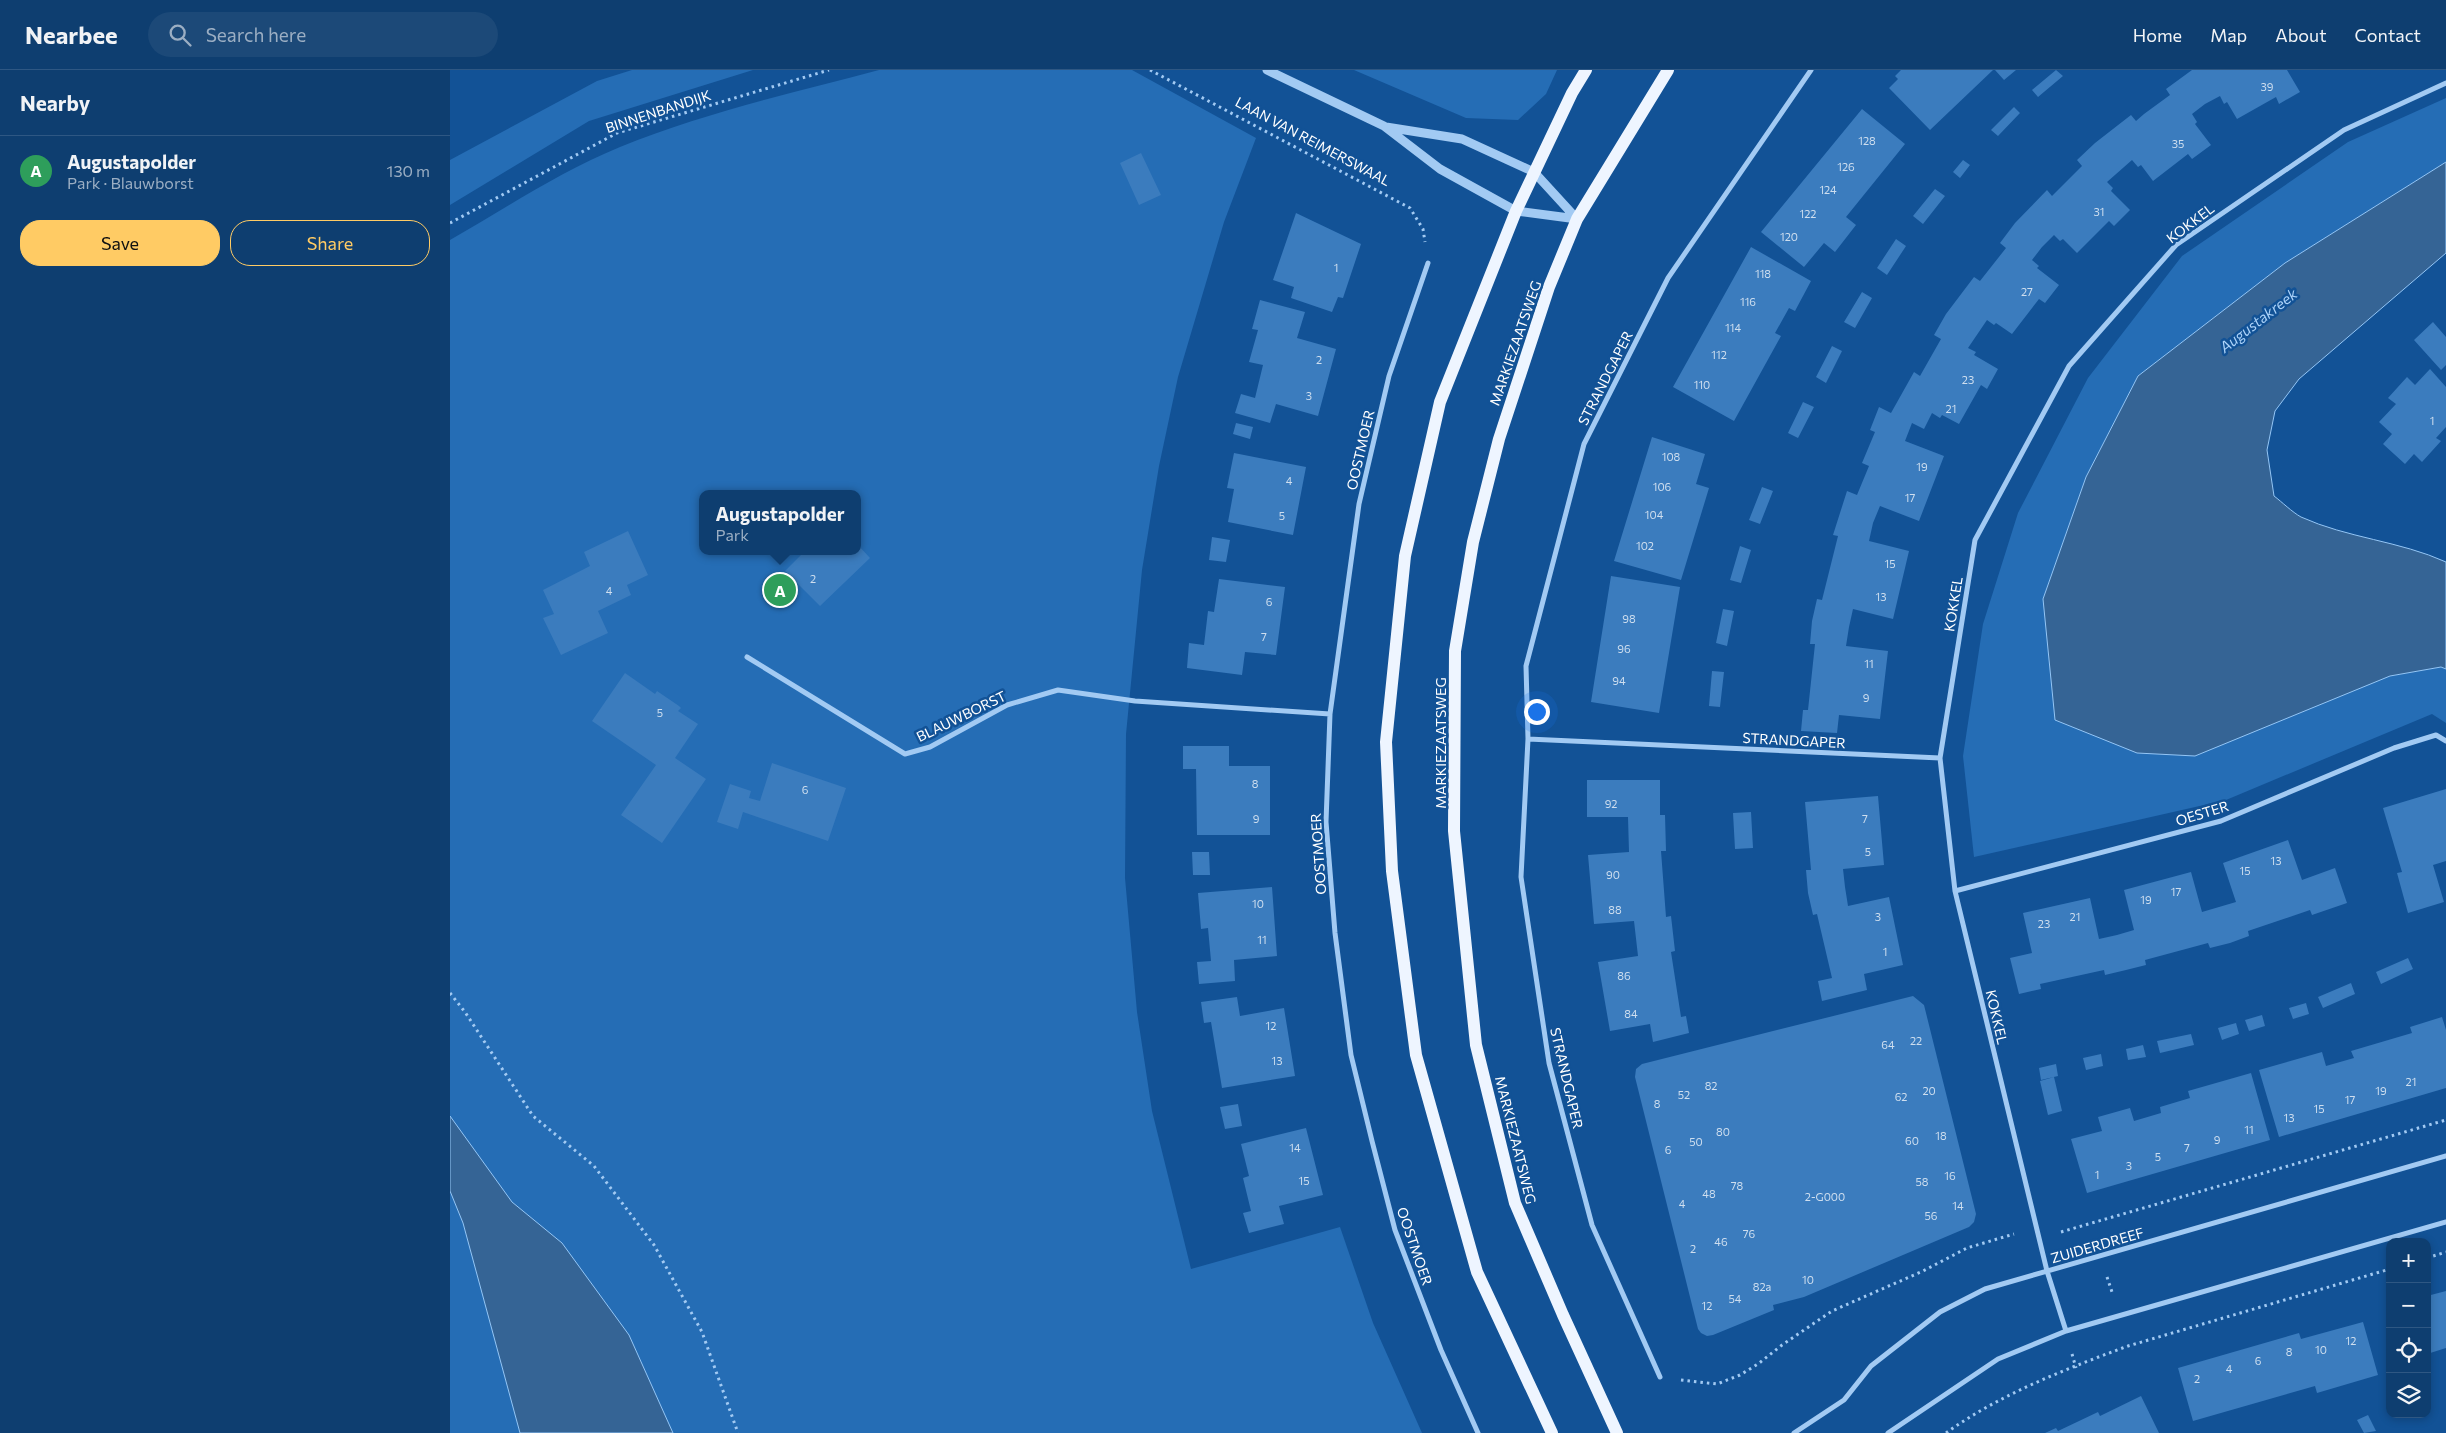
<!DOCTYPE html>
<meta charset="utf-8">
<style>
body{margin:0;font-family:Commissioner,sans-serif;background:#1c4978;color:#f1f3f6}
.controls{position:absolute;right:15px;bottom:15px;display:grid;overflow:hidden;border-radius:10px;box-shadow:0 2px 8px #0003}
.controls button{width:45px;height:45px;display:grid;place-items:center;padding:0;border:0;border-bottom:1px solid #2e5783;background:#0e3e70;color:#f1f3f6;font:25px sans-serif}
.you{position:absolute;left:1086px;top:641px;width:18px;height:18px;margin:-12px;border:4px solid #fff;border-radius:50%;background:#1a73e8;box-shadow:0 0 0 8px #1a73e833}
.badge{display:grid;place-items:center;width:32px;height:32px;border-radius:50%;background:#ffcb64;color:#fff;font-size:16px;font-weight:700}
.pin{position:absolute;translate:-50% -50%;border:2px solid #fff;box-shadow:0 1px 5px #0006}
.popup{position:absolute;left:249px;top:420px;width:162px;height:65px;box-sizing:border-box;display:grid;place-content:center;border-radius:10px;background:#0e3e70;filter:drop-shadow(0 1px 4px #0005);font-size:16px;white-space:nowrap;color:#9baec3}
.popup b{font-size:19px;color:#f1f3f6}
.popup::after{content:'';position:absolute;left:50%;top:100%;margin-left:-10px;border:10px solid transparent;border-top-color:#0e3e70}
.list{margin:0;padding:0;list-style:none}
h2{display:flex;justify-content:space-between;align-items:center;height:65px;margin:0;padding:0 20px;font-size:21px}
h2 small{font-size:16px;font-weight:400;color:#9baec3}
.list li{display:grid;grid-template-columns:32px 1fr auto;gap:15px;align-items:center;box-sizing:border-box;height:70px;padding:0 20px;border-top:1px solid #2e5783}
.list b{display:block;font-size:19px;white-space:nowrap}
.list p{margin:0;font-size:16px;white-space:nowrap;color:#9baec3}
.list em{font-size:16px;font-style:normal;color:#9baec3}
.actions{display:flex;gap:10px;padding:15px 20px}
.actions a{flex:1;padding:11px 0;border:1px solid #ffcb64;border-radius:20px;text-align:center;font-size:18px;color:#ffcb64}
.actions .main{background:#ffcb64;color:#111}
.icon{flex:none;width:28px;height:28px;fill:none;stroke:currentColor;stroke-width:2;stroke-linecap:round;stroke-linejoin:round}
.map{position:relative;flex:none;width:1996px;height:1363px;overflow:hidden}
header{display:flex;align-items:center;gap:30px;box-sizing:border-box;height:70px;padding:0 25px;background:#0e3e70;border-bottom:1px solid #2e5783}
header strong{font-size:24px}
nav{display:flex;gap:28px;margin-inline-start:auto;font-size:18px}
.search{width:350px;height:45px;background:#1c4978;display:flex;align-items:center;gap:12px;box-sizing:border-box;padding:0 18px;border-radius:28px;color:#9baec3;font-size:19px}
main{display:flex}
aside{flex:1;background:#0e3e70}
.map>svg:first-child{display:block}
.green{fill:#256db5;fill-rule:evenodd}
.water{fill:#356495;stroke:#94c6f6}
.building{fill:#3b7cbe}
.lines{fill:none;stroke-linecap:round;stroke-linejoin:round}
.path{stroke:#a2caf3;stroke-width:3;stroke-dasharray:2.5 4;stroke-linecap:butt}
.minor{stroke:#a2caf3;stroke-width:5}
.tertiary{stroke:#a2caf3;stroke-width:9}
.primary{stroke:#eef5ff;stroke-width:12}
.labels{text-anchor:middle;dominant-baseline:central;stroke-width:5;stroke-linejoin:round;paint-order:stroke}
.number-label{font-size:11px;fill:#cedeef}
.street-label{font-size:14px;fill:#fff;stroke:#125296}
.water-label{font-size:15px;font-style:italic;fill:#aed4fa;stroke:#125296}
</style>
<header>
<strong>Nearbee</strong>
<div class="search"><svg class="icon" aria-label="search" viewBox="0 0 24 24"><circle cx="10" cy="10" r="6"/><path d="M15 15l6 6"/></svg>Search here</div>
<nav><a>Home</a><a>Map</a><a>About</a><a>Contact</a></nav>
</header>
<main>
<aside>
<h2>Nearby<small></small></h2>
<ul class="list">
<li><span class="badge" style="background:#2e9e5b">A</span><div><b>Augustapolder</b><p>Park · Blauwborst</p></div><em>130 m</em></li>
</ul>
<div class="actions"><a class="main">Save</a><a>Share</a></div>
</aside>
<div class="map">
<svg width="1996" height="1363" viewBox="0 0 1996 1363">
<rect width="100%" height="100%" fill="#125296"/>
<path class="green" d="M182,0h121l-164,51 -139,84v-45l147,-79z
M429,0h253l124,68 -32,84 -46,155 -19,89 -17,104 -16,164 -1,144 12,134 15,99 39,158 149,-42 33,96 49,110h-972v-1193c56,-32 111,-69 170,-93 84,-34 172,-54 259,-77zM252,424h156v57h-156z
M904,0h203l-11,24 -28,26 -52,-2z
M1996,28v64l-161,101 -147,113 -52,101 -43,122 347,77 51,-9 5,2v54l-14,-9 -206,86 -252,57 -11,-101 20,-132 35,-111 70,-135 94,-122 166,-114z"/>
<path class="water" d="M1996,92v91l-147,126 -24,32 -8,39 7,46c8,6 18,16 27,21 46,21 99,24 145,45v107l-5,-2 -51,9 -195,80 -58,-3 -82,-33 -12,-121 43,-122 52,-101 147,-113z
M0,1046l62,86 50,41 67,92 44,98h-153l-57,-210 -13,-32z"/>
<path class="building" d="M1451,0h92l-63,60 -41,-42 9,-9 -3,-3z
M1545,0h21l-12,10z
M1606,0l7,6 -25,21 -6,-7z
M1742,0h95l13,22 -21,12 -3,-7 -39,22 -10,-17 -3,2 -4,-8 -15,8 -13,10 5,8 -2,2 16,21 -19,14 -4,-5 -35,27 -12,-16 -3,2 -6,-7 -25,22 6,6 -2,3 19,19 -16,16 -5,-5 -32,32 -14,-14 -3,2 -6,-6 -12,12 -10,13 7,6 -2,2 22,17 -14,18 -6,-4 -27,35 -16,-11 -2,2 -7,-5 -19,28 8,4 -2,3 24,14 -11,20 -6,-4 -22,39 -17,-9 -2,3 -8,-5 -8,16 -12,-6 -7,18 39,15 -25,65 -39,-15 -7,17 -4,18 40,10 -16,68 -40,-10 -4,18 -3,19 42,5 -8,68 -41,-4 -2,18 -36,-2 2,-21h5l7,-66h-5l2,-23 5,-22 5,1 16,-64 -5,-1 14,-44 10,4 12,-29 -7,-3 13,-31 -5,-2 9,-23 12,6 23,-41 6,4 21,-37 -7,-4 12,-21 28,-37 6,4 26,-33 -6,-5 15,-20 32,-33 5,6 30,-30 -5,-6 18,-17 36,-28 5,6 8,-7 26,-19 -4,-6z
M1564,37l6,6 -22,23 -7,-6z
M1412,39l43,35 -59,73 10,8 -21,27 -11,-9 -20,24 -43,-35z
M691,83l20,42 -22,10 -19,-42z
M1513,90l7,5 -10,13 -7,-6z
M1485,119l10,7 -22,28 -10,-8z
M846,143l65,31 -18,54 -5,-1 -6,15 -41,-14 3,-11 -21,-7z
M1446,169l10,7 -19,29 -10,-7z
M1301,177l60,34 -16,30 -6,-3 -14,25 6,3 -47,85 -61,-34z
M1412,222l10,6 -17,30 -11,-6z
M810,230l45,12 -8,26 39,11 -18,67 -42,-12 -6,19 -35,-10 6,-19 14,4 8,-33 -14,-3 9,-32 -6,-1z
M1983,252l13,15v28l-5,5 -27,-30z
M1382,276l10,5 -16,32 -10,-6z
M1980,299l16,18v40l-10,11 5,3 -19,21 -8,-8 -9,10 -22,-20 9,-10 -13,-12 17,-18 -8,-6 19,-21 8,8z
M1353,332l11,5 -16,31 -10,-5z
M786,353l17,4 -3,12 -17,-5z
M1202,367l53,17 -9,30 13,4 -28,92 -67,-19z
M784,383l72,14 -13,68 -65,-13 6,-33 -7,-1z
M1312,417l11,4 -13,33 -11,-4z
M178,461l20,44 -21,10 4,10 -33,16 10,22 -47,22 -18,-37 11,-4 -11,-24 47,-24 -6,-14z
M762,467l18,3 -4,22 -17,-2z
M408,475l12,13 -50,48 -35,-35 20,-20h53z
M1290,476l11,4 -10,33 -11,-3z
M1161,506l69,11 -21,126 -68,-11z
M769,509l66,8 -9,68 -31,-3 -3,23 -55,-7 2,-25 15,2 4,-34 6,1z
M1273,539l11,2 -7,35 -11,-3z
M1262,601l12,1 -4,35 -11,-1z
M175,603l30,21 2,-3 22,15 2,2 -3,3 20,13 -23,34 31,21 -44,64 -41,-28 35,-50 -64,-44z
M733,676h46v20h41v69h-73l-1,-66h-13z
M322,693l74,25 -18,53 -85,-29 -5,17 -21,-7 13,-38 21,7 -2,7 11,3z
M1137,710h73v35h5l1,36h-5l5,66 5,-1 4,35 -4,1 10,65 5,-1 3,17 -36,9 -3,-18 -40,7 -12,-69 40,-6 -4,-35 -40,3 -6,-69 41,-3 -1,-35h-41z
M1996,719v72l-13,4 11,37 -36,11 -11,-40 5,-1 -19,-64z
M1428,726l6,69 -41,4 2,18 3,19 41,-9 14,68 -39,9 3,16 -45,11 -4,-20 14,-3 -15,-64 -4,1 -5,-22 -2,-23h5l-6,-68z
M1301,742l2,36 -18,1 -2,-36z
M1838,770l14,40 33,-12 12,35 -35,12 -2,-5 -62,21 1,5 -19,7 -20,5 -2,-5 -63,17 1,5 -20,5 -21,5 -1,-5 -64,14 1,5 -22,5 -9,-36 22,-5 -9,-40 67,-15 9,41 18,-4 17,-5 -10,-40 67,-18 11,40 34,-10 -13,-39z
M742,782h17l1,23h-17z
M822,817l5,69 -43,4 1,21 -36,3 -2,-22 14,-1 -3,-33 -7,1 -3,-36z
M1958,888l5,11 -32,15 -5,-12z
M1901,913l4,11 -32,14 -5,-11z
M1463,926l11,9 52,209 -2,8 -5,5 -165,70 -31,8 1,5 -61,25 -6,1 -6,-3 -3,-4 -63,-252 1,-8 6,-5z
M787,927l3,19 44,-8 11,68 -73,12 -11,-66 -7,1 -3,-21z
M1856,933l3,11 -16,5 -4,-11z
M1812,945l3,11 -16,5 -4,-11z
M1992,947l4,13v58l-167,49 -20,-67 63,-18 4,14 28,-8 -3,-7 61,-18 -2,-6z
M1786,953l3,11 -17,6 -4,-12z
M1741,964l3,11 -34,8 -3,-12z
M1693,975l3,12 -18,3 -2,-11z
M1651,984l2,12 -17,4 -3,-12z
M1606,994l2,12 -17,4 -2,-12z
M1801,1003l19,67 -183,53 -16,-54 31,-8 -4,-14 32,-9 4,13 27,-8 -1,-6 30,-9 -2,-7z
M1604,1007l8,34 -14,4 -8,-34z
M788,1034l4,22 -17,3 -5,-22z
M856,1058l17,67 -44,11 5,18 -35,9 -6,-20 8,-2 -8,-33 6,-2 -8,-32z
M1996,1221v57l-19,6v-58z
M1913,1252l15,53 -61,18 -2,-7 -122,35 -15,-53 121,-35 2,6z
M1691,1326l18,37h-114l11,-5 2,3 40,-19 2,4z
M1918,1345l8,16 -12,2 -7,-13z"/>
<g class="lines">
<path class="path" d="M700,0l260,138 13,21 2,13
M0,153l167,-90 212,-63
M0,923l15,19 68,104 61,50 60,79 48,87 36,101
M1611,1162l385,-112
M1977,1188l19,-6
M1657,1207l6,18
M1622,1284l4,14
M1231,1310l36,4 23,-9 18,-11 24,-19 50,-34 91,-40 44,-23 47,-14
M1496,1363c54,-39 120,-64 182,-87l262,-77"/>
<path class="minor" d="M978,193l-39,113 -30,128 -29,210 -4,108 9,111 16,122 21,86 23,89 46,120 37,83
M297,587l158,97 25,-7 77,-42 51,-15 77,11 195,13
M1078,669l412,19
M1505,821l266,-70 173,-73 42,-13 10,6
M1616,1261l-19,-60 -92,-380 -15,-133 35,-218 94,-174 107,-121 168,-115 102,-47
M1210,1307l-68,-152 -43,-162 -28,-186 7,-138 -2,-73 58,-222 84,-166 143,-208
M1344,1363l50,-33 27,-34 69,-54 45,-23 461,-133
M1438,1363l110,-74 68,-28 380,-109"/>
<path class="tertiary" d="M817,0l117,56 56,43 76,42 61,8
M936,57l76,12 72,33 43,47"/>
<path class="primary" d="M1102,1363l-75,-161 -61,-217 -24,-184 -6,-129 19,-186 35,-154 76,-191 56,-118 14,-23
M1167,1363l-54,-118 -48,-112 -39,-158 -22,-214 1,-180 18,-109 26,-103 50,-152 28,-68 91,-149"/>
</g>
<g class="labels">
<g class="number-label">
<text x="1817" y="16">39</text>
<text x="1417" y="70">128</text>
<text x="1728" y="73">35</text>
<text x="1396" y="96">126</text>
<text x="1378" y="119">124</text>
<text x="1649" y="141">31</text>
<text x="1358" y="143">122</text>
<text x="1339" y="166">120</text>
<text x="886" y="197">1</text>
<text x="1313" y="203">118</text>
<text x="1577" y="221">27</text>
<text x="1298" y="231">116</text>
<text x="1283" y="257">114</text>
<text x="1269" y="284">112</text>
<text x="869" y="289">2</text>
<text x="1518" y="309">23</text>
<text x="1252" y="314">110</text>
<text x="859" y="325">3</text>
<text x="1501" y="338">21</text>
<text x="1982" y="350">1</text>
<text x="1221" y="386">108</text>
<text x="1472" y="396">19</text>
<text x="839" y="410">4</text>
<text x="1212" y="416">106</text>
<text x="1460" y="427">17</text>
<text x="1204" y="444">104</text>
<text x="832" y="445">5</text>
<text x="1195" y="475">102</text>
<text x="1440" y="493">15</text>
<text x="363" y="508">2</text>
<text x="159" y="520">4</text>
<text x="1431" y="526">13</text>
<text x="819" y="531">6</text>
<text x="1179" y="548">98</text>
<text x="814" y="566">7</text>
<text x="1174" y="578">96</text>
<text x="1419" y="593">11</text>
<text x="1169" y="610">94</text>
<text x="1416" y="627">9</text>
<text x="210" y="642">5</text>
<text x="805" y="713">8</text>
<text x="355" y="719">6</text>
<text x="1161" y="733">92</text>
<text x="806" y="748">9</text>
<text x="1415" y="748">7</text>
<text x="1418" y="781">5</text>
<text x="1826" y="790">13</text>
<text x="1795" y="800">15</text>
<text x="1163" y="804">90</text>
<text x="1726" y="821">17</text>
<text x="1696" y="829">19</text>
<text x="808" y="833">10</text>
<text x="1165" y="839">88</text>
<text x="1428" y="846">3</text>
<text x="1625" y="846">21</text>
<text x="1594" y="853">23</text>
<text x="812" y="869">11</text>
<text x="1435" y="881">1</text>
<text x="1174" y="905">86</text>
<text x="1181" y="943">84</text>
<text x="821" y="955">12</text>
<text x="1466" y="970">22</text>
<text x="1438" y="974">64</text>
<text x="827" y="990">13</text>
<text x="1961" y="1011">21</text>
<text x="1261" y="1015">82</text>
<text x="1479" y="1020">20</text>
<text x="1931" y="1020">19</text>
<text x="1234" y="1024">52</text>
<text x="1451" y="1026">62</text>
<text x="1900" y="1029">17</text>
<text x="1207" y="1033">8</text>
<text x="1869" y="1038">15</text>
<text x="1839" y="1047">13</text>
<text x="1799" y="1059">11</text>
<text x="1273" y="1061">80</text>
<text x="1491" y="1065">18</text>
<text x="1767" y="1069">9</text>
<text x="1462" y="1070">60</text>
<text x="1246" y="1071">50</text>
<text x="845" y="1077">14</text>
<text x="1737" y="1077">7</text>
<text x="1218" y="1079">6</text>
<text x="1708" y="1086">5</text>
<text x="1679" y="1095">3</text>
<text x="1647" y="1104">1</text>
<text x="1500" y="1105">16</text>
<text x="854" y="1110">15</text>
<text x="1472" y="1111">58</text>
<text x="1287" y="1115">78</text>
<text x="1259" y="1123">48</text>
<text x="1375" y="1126">2-G000</text>
<text x="1232" y="1133">4</text>
<text x="1508" y="1135">14</text>
<text x="1481" y="1145">56</text>
<text x="1299" y="1163">76</text>
<text x="1271" y="1171">46</text>
<text x="1243" y="1178">2</text>
<text x="1358" y="1209">10</text>
<text x="1312" y="1216">82a</text>
<text x="1285" y="1228">54</text>
<text x="1257" y="1235">12</text>
<text x="1901" y="1270">12</text>
<text x="1871" y="1279">10</text>
<text x="1839" y="1281">8</text>
<text x="1808" y="1290">6</text>
<text x="1779" y="1298">4</text>
<text x="1747" y="1308">2</text>
</g>
<g class="street-label">
<text transform="translate(208 41) rotate(-18)">BINNENBANDIJK</text>
<text transform="translate(863 71) rotate(28)">LAAN VAN REIMERSWAAL</text>
<text transform="translate(1740 153) rotate(-37)">KOKKEL</text>
<text transform="translate(1065 273) rotate(-71)">MARKIEZAATSWEG</text>
<text transform="translate(1155 308) rotate(-63)">STRANDGAPER</text>
<text transform="translate(910 380) rotate(-77)">OOSTMOER</text>
<text transform="translate(1503 534) rotate(-81)">KOKKEL</text>
<text transform="translate(511 646) rotate(-26)">BLAUWBORST</text>
<text transform="translate(1344 670) rotate(3)">STRANDGAPER</text>
<text transform="translate(990 673) rotate(-90)">MARKIEZAATSWEG</text>
<text transform="translate(1752 743) rotate(-17)">OESTER</text>
<text transform="translate(868 784) rotate(-94)">OOSTMOER</text>
<text transform="translate(1547 947) rotate(77)">KOKKEL</text>
<text transform="translate(1117 1008) rotate(77)">STRANDGAPER</text>
<text transform="translate(1066 1070) rotate(76)">MARKIEZAATSWEG</text>
<text transform="translate(1647 1175) rotate(-16)">ZUIDERDREEF</text>
<text transform="translate(965 1176) rotate(71)">OOSTMOER</text>
</g>
<g class="water-label">
<text transform="translate(1808 250) rotate(-38)">Augustakreek</text>
</g>
</g>
</svg>
<div class="controls">
<button>+</button>
<button>−</button>
<button><svg class="icon" aria-label="locate" viewBox="0 0 24 24"><circle cx="12" cy="12" r="6"/><path d="M12 2v4M12 18v4M2 12h4M18 12h4"/></svg></button>
<button><svg class="icon" aria-label="layers" viewBox="0 0 24 24"><path d="M12 4l9 5-9 5-9-5zM3 14l9 5 9-5"/></svg></button>
</div>
<div class="you"></div>
<div class="pin badge" style="left:330px;top:520px;background:#2e9e5b">A</div>
<div class="popup"><b>Augustapolder</b>Park</div>
</div>
</main>
